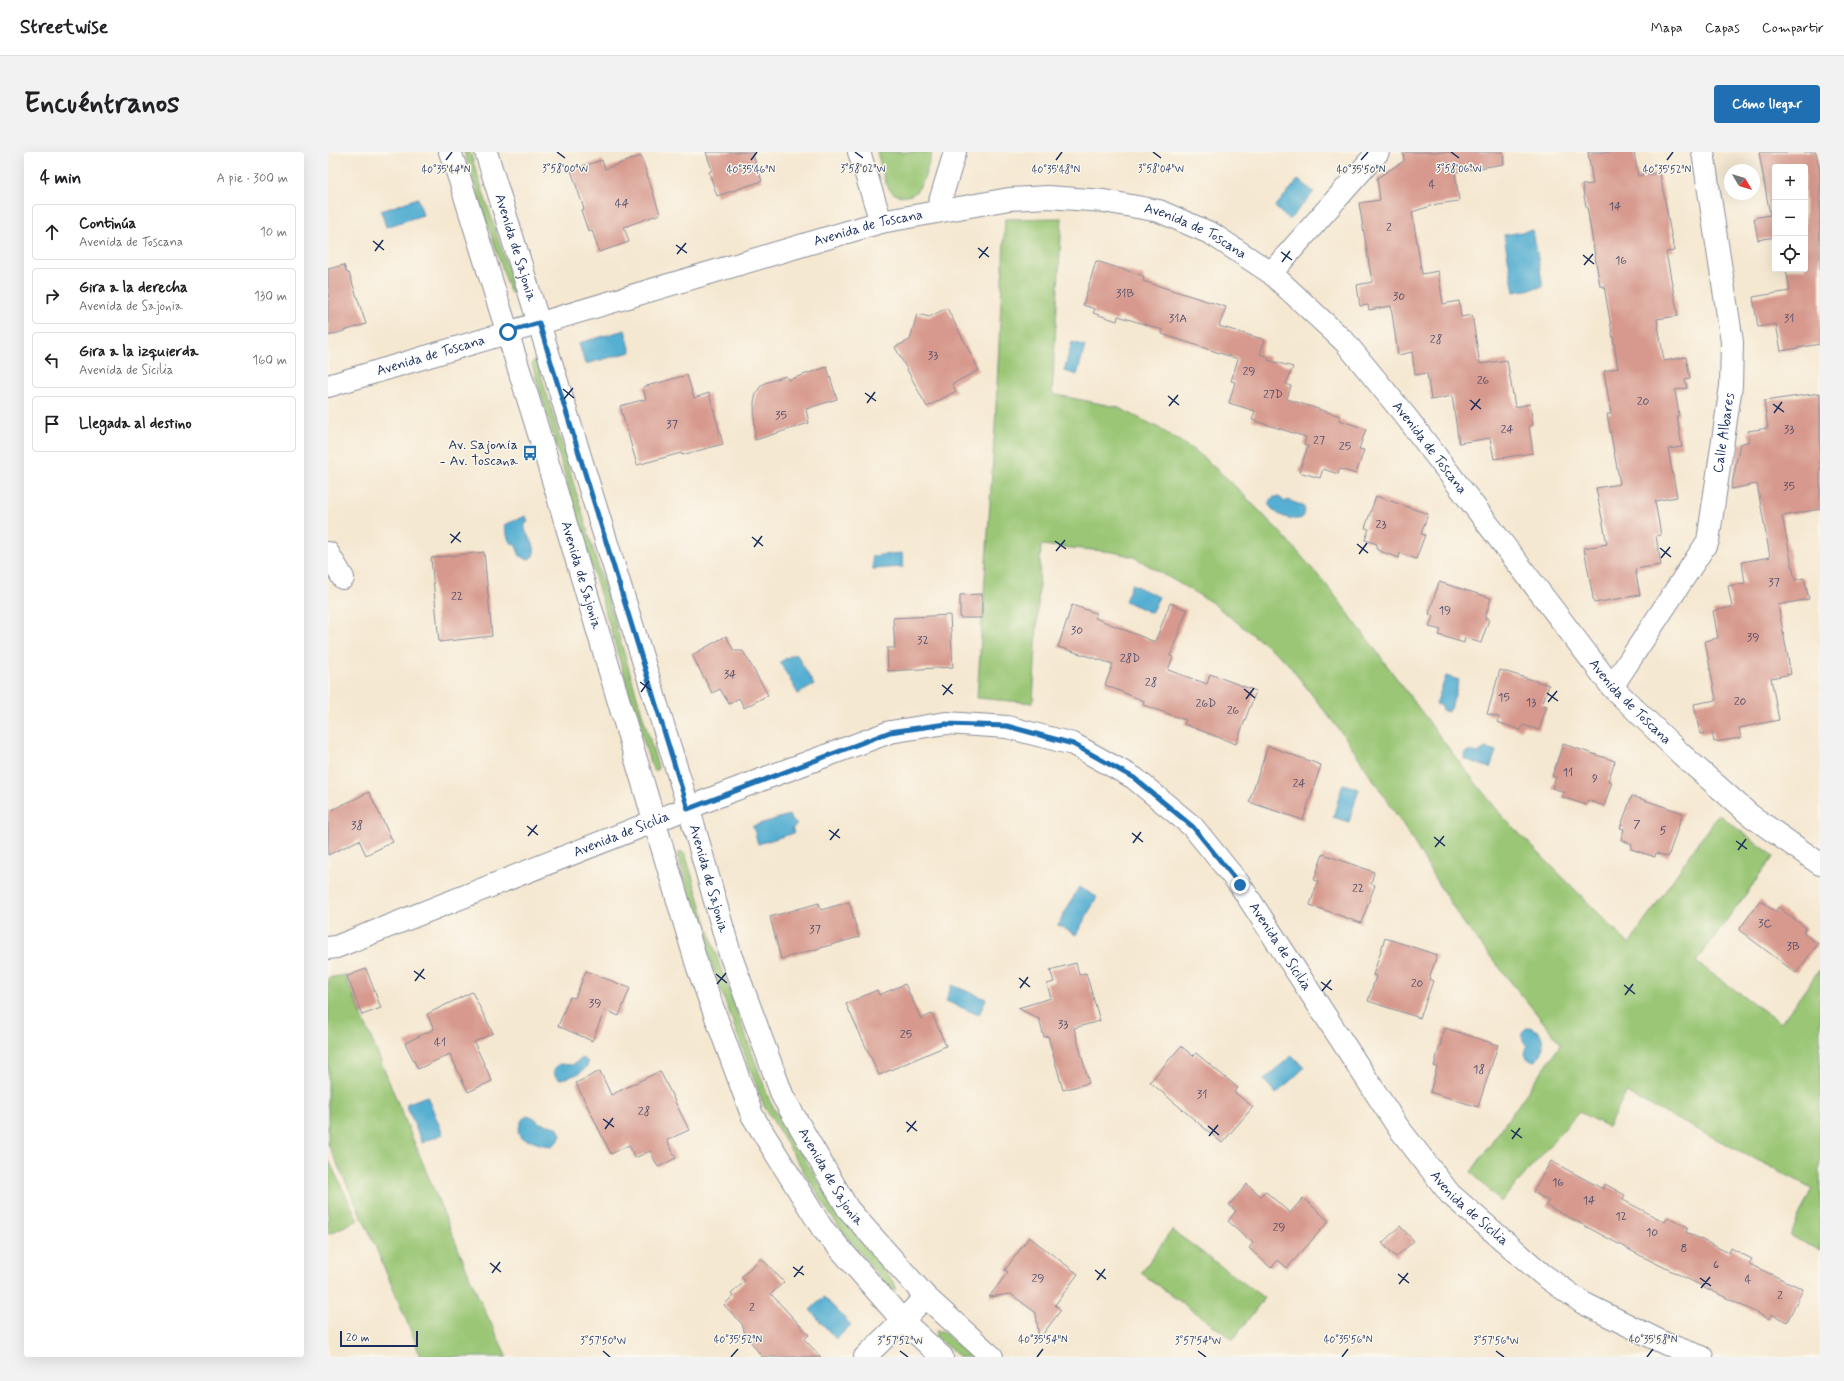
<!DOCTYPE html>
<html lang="es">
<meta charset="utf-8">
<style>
body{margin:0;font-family:Mynerve,sans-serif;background:#f2f2f2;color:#202124}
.controls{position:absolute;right:12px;top:12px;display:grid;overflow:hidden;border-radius:4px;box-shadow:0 4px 16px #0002}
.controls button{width:36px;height:36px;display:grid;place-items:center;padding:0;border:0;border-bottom:1px solid #e0e0e0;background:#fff;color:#202124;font:20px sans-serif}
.compass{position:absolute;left:1396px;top:12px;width:36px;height:36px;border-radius:50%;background:#fff;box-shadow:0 4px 16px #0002;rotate:128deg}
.scale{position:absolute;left:12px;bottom:10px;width:78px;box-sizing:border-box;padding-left:4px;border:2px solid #1b2f5e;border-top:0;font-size:11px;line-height:14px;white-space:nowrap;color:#1b2f5e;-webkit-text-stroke:3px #fbf7ec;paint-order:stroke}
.stop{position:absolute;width:12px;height:12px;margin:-9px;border:3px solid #1f6fb2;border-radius:50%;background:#fff}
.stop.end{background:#1f6fb2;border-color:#fff;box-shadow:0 1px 4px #0008}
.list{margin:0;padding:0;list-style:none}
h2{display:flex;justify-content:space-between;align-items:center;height:52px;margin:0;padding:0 16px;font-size:17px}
h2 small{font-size:13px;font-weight:400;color:#757577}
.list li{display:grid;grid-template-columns:26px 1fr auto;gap:12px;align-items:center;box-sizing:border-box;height:56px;margin:0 8px 8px;padding:0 8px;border:1px solid #e0e0e0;border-radius:4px}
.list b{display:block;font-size:15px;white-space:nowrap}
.list p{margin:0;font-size:13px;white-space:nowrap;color:#757577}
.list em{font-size:13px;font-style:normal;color:#757577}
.icon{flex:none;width:22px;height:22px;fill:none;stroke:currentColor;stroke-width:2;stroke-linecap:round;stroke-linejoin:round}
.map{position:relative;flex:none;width:1492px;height:1205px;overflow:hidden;border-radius:4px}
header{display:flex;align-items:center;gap:24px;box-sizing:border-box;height:56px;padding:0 20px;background:#fff;border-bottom:1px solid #e0e0e0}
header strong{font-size:19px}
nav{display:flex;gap:22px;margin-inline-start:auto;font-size:14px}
.intro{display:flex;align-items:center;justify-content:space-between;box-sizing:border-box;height:96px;padding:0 24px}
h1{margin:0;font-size:28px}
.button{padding:10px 18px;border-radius:4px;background:#1f6fb2;color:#fff;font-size:14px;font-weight:700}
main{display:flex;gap:24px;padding:0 24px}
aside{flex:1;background:#fff;border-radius:4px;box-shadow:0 4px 16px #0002}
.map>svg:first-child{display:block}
.green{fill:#9ac674;stroke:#5a7a69}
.water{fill:#54afd2;stroke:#386f98}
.building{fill:#d7998d}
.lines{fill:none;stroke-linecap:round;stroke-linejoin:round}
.minor-casing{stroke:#888c98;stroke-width:24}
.minor{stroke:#fff;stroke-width:22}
.route{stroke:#1f6fb2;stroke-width:5}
.ticks{fill:none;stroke:#1b2f5e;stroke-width:1.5}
.labels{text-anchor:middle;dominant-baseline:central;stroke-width:3;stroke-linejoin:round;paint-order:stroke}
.number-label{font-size:12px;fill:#4a4a6a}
.street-label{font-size:14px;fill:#1b2f5e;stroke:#fbf7ec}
.poi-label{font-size:14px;fill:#1b2f5e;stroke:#fbf7ec;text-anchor:end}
.ticks-label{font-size:10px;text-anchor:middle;fill:#1b2f5e;stroke:#fbf7ec;stroke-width:3;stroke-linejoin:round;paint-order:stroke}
</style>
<header>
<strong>Streetwise</strong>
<nav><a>Mapa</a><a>Capas</a><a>Compartir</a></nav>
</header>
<div class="intro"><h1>Encuéntranos</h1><a class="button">Cómo llegar</a></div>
<main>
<aside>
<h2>4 min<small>A pie · 300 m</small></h2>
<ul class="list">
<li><svg class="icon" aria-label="ahead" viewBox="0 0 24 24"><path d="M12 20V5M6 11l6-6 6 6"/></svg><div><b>Continúa</b><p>Avenida de Toscana</p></div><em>10 m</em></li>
<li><svg class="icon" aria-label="right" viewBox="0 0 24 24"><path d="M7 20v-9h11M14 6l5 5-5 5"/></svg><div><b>Gira a la derecha</b><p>Avenida de Sajonia</p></div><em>130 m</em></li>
<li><svg class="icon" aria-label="left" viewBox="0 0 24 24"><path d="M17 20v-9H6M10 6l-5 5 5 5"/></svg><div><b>Gira a la izquierda</b><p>Avenida de Sicilia</p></div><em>160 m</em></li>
<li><svg class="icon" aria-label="arrive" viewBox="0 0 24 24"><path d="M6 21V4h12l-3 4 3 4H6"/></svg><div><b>Llegada al destino</b></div></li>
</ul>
</aside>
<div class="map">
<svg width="1492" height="1205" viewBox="0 0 1492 1205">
<rect width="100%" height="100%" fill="#fbf7ec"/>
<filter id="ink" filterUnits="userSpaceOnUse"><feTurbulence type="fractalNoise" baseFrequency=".025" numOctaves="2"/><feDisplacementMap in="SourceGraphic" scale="8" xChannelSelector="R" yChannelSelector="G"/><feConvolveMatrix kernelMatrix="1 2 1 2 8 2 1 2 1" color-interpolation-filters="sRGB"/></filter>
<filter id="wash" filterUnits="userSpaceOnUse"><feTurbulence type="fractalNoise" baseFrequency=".012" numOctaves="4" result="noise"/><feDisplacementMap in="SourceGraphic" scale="16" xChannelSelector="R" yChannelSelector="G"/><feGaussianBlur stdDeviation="0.9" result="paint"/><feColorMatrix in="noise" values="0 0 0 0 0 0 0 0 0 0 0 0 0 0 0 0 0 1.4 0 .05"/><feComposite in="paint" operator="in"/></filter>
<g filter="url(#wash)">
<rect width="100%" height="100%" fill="#f5e8d1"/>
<path class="green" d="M136,0h6l45,138 -2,4 -3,-2z
M549,0h55c-5,15 -9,48 -31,44 -4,-1 -8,-2 -11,-6 -7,-9 -9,-26 -13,-38z
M734,66l-10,176 65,13 40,20 40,25 34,30 51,52 48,55 126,169 46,58 127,128 89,-130 56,42 -78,106 85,61 39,-54v281l-30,-14 22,-48 -186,-95 -18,34 -29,-15 -78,90 -30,-30 90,-128 -96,-119 -30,-46 -27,-47 -61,-92 -62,-80 -74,-58 -77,-45 -21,-5 -72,-7 -8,158 -56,-5 18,-271 10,-208z
M206,208l3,1 118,396 3,11 -2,3 -3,-2 -4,-10 -117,-395z
M352,699l5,3 34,109 51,139 68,111 57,71v6l-6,-1 -56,-70 -69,-113 -52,-140 -34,-109z
M17,823l132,319 30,63h-87l-5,-16 -42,-100 -45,-97v-166z
M0,1007l30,61 -30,14z
M844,1078l92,68 -31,42 -92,-67z
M608,1179h6l30,26h-12l-24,-20z"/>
<path class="water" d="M970,28l16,12 -25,28 -14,-13z
M90,46l5,17 -37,12 -5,-16z
M1205,78l10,57 -29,5 -10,-57z
M297,178l6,22 -46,12 -6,-21z
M744,190l13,4 -8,29 -13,-4z
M946,345h5l6,5 3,-2 15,6c3,4 2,8 -1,12 -10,4 -27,-3 -33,-13l1,-5z
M198,364l2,6 -3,2c-2,13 14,18 8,32l-5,4 -8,-4 -4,-10 -7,-5 -5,-16z
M574,401l1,14 -30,2 -1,-13z
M804,432l27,13 -8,16 -26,-12z
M468,501l18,32 -16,9 -18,-32z
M1118,524l13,4 -8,29 -4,3 -5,-2v-4l-6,-2z
M1158,596l10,3 -6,17 -26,-9v-3l2,-4 3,-1 8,2z
M1015,632l16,5 -10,33 -16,-5z
M461,663l2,5 5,3v3l-4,2 2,5 -36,11 -5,-18z
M751,735l18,10 -21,38 -18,-10z
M624,833l34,14 -7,16 -33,-14z
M1202,875l9,5c6,9 6,23 -5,29l-7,-3 -2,-4 2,-8c-6,-7 -9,-16 3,-19z
M964,903l12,13 -28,26 -12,-14z
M255,906l5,4c-1,11 -18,15 -28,17l-5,-3 -1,-7 5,-5 13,1z
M99,944l16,38 -21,9 -16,-39z
M200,964l5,1 7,6 17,4 4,8 -2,5 -7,6 -9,-1 -22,-7 -3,-6c2,-7 2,-14 10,-16z
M496,1145l27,28 -15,14 -26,-29z"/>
<g id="blocks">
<path class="building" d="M378,0h46l10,29 -45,15 -8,-24 3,-2z
M1075,0h100l1,12 -49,8 4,29 -22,3 -25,8 10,62 16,-3 5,33 16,-3 2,16 11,-2 8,49 27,-4 8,47 15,-3 3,21 -4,1 4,27 -39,6 -4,-21 -31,5 -7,-47 -21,4 -4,-27 -12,2 -3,-23 -14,3 -7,-49 -22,4 -1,-5 -8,1 -3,-21 15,-3 -13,-79 21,-3 -3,-22 27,-17z
M1260,0h46l4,24 22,-3 14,78 -8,1 12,64 -21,3 7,42 22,-4 4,21 -5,1 2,9 -12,2 4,25 -2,1 5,31 -14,2 9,48 -22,4 6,34 -5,1 5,29 -26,4 5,26 -46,8 -10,-55 23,-4 -11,-56 24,-4 -13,-70h4l-7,-43 14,-3 -14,-82h-4l-13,-79h-1l-4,-22 11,-1z
M1431,0h57l4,21v171l-39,7 -5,-27 -18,3 -5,-30 37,-6 -4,-22h19v-102h-30v70l-17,3 -4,-22 16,-3z
M313,4l19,58 -36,13 5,15 -30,10 -7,-22 -4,1 -7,-21 3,-1 -13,-39 31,-10 3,9z
M768,109l48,15 -1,5 83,26 -7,19 46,14 -5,14 9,3 -1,3 25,7 -7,17 5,2 -4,13 53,17 -1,4 27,9 -7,20 5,1 -8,24 -16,-5 -2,5 -15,-5 -3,9 -21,-6 9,-26 -4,-1 2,-8 -54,-17 3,-9 -26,-8 6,-21 -4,-1 7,-22 -76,-25 1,-4 -45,-14 -1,5 -24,-8 2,-4 -12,-4z
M16,113l3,8h2l17,51 -38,12v-67z
M619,156l32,62 -27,14 4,7 -29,16 -32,-60 15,-7 7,-26 12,3z
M499,215l10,32 -31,10 3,14 -54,17 -1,-38 2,-8 4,-7 5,-4 21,-7 2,4z
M359,223l7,23 15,-5 14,51 -41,11 -1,-2 -44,12 -17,-59 26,-7 -3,-12z
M1492,241v116l-38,7 13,64 9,-2 5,21 -31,6 13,69 -20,4 8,42 -40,8 2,10 -27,4 -2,-10 -12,2 -6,-30 22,-4 -11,-59 13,-3 -5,-27 19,-4 -4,-21 17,-3 -3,-21 28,-5 -13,-73 -26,5 9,-45 10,-3 -2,-10 20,-3 -4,-27z
M1048,344l52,18 -7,20 4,1 -9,24 -16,-6 -1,5 -22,-8v-6l-12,-4 4,-11 -4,-1z
M156,400l8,84 -53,6 -8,-84z
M1111,430l52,16 -6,20 4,1 -8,24 -16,-5 -1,5 -13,-4 -12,-4 2,-5 -12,-3 4,-11 -4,-2z
M654,442v24h-22v-23z
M842,451l17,7 -17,46 3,1 -5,13 39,14 3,-10 46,17 -20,53 -52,-20 2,-4 -43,-15 1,-4 -39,-16 8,-21 -55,-17 14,-42 24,8 -1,5 60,24z
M622,463l3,52 -65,4 -1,-23h8l-2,-30z
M398,484l8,15h9l25,44 -24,13 -5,-10 -10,6 -9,-15 -8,4 -20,-38z
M1172,518l49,15 -7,20 5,1 -8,24 -16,-5 -2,5 -24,-8 2,-5 -12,-3z
M1235,592l52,17 -7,20 4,1 -8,24 -16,-6 -2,5 -24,-8 2,-5 -12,-4 4,-11 -4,-1z
M940,594l53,19 -18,55 -54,-18z
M41,640l24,50 -27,13 -7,-15 -31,15v-43z
M1304,644l51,17 -15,44 -12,-4 -1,4 -24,-8 1,-5 -11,-4 3,-11 -4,-1z
M995,702l51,18 -3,12 4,1 -14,38 -51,-18 8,-24 -4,-1z
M1432,748l15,12 3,-5 28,21 -3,5 15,11 -22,29 -57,-43z
M521,750l10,35 -78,22 -11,-42 49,-14 2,7z
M1057,786l52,17 -8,24 4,2 -13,37 -52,-17 8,-25 -3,-1z
M748,811l3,12 7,-2 14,48 -26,7 15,55 -26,7 -15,-54 -4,1 -5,-18 -21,-11 33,-10 -4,-14 7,-2 -4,-12z
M38,817l15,39 -19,7 -15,-39z
M258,819l44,17 -11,28 -14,-6 -13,31 -34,-15 12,-29 5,1z
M577,832l16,35 11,-5 14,32 -67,29 -33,-71 31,-14 2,5z
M144,840l21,41 -19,9 18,39 -24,11 -18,-38 -32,15 -13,-26 29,-14 -7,-15z
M1117,876l53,17 -20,62 -48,-15 7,-25 -3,-1z
M853,894l12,10 3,-3 42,35 -4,4 19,15 -31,36 -72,-61z
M272,919l11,24 49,-24 29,59 -22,10 9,18 -18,9 -8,-16 -15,7 -6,-13 -18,9 -35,-71z
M1223,1009l52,28 2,-5 20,11 -2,5 42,22 3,-5 20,10 -2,5 43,21 2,-5 11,6 10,5 -3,5 54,25 -16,33 -16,-8 -2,5 -16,-8 -112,-55 -95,-51 3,-4 -16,-9z
M919,1032l14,12 4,-5 25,22 13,-15 26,23 -42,47 -9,-8 -7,8 -22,-20 4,-5 -25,-22 8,-10 -7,-6z
M1072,1074l14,15 -18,16 -14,-14z
M701,1085l49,37 -23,31 6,5 -22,29 -3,-26 -25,-19 -22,3 19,-25 -3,-2z
M433,1106l23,24 -13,12 38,41 -5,4 17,18h-59l-17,-23 -3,-10 -18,-19 9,-9 -2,-2 14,-13 -4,-4z"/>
</g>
</g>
<g filter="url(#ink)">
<use href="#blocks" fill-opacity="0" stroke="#888c98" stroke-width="1"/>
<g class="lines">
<g class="minor-casing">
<g id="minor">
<path id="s1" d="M122,0l10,28 84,270 154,518 54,147 70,113 81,93 39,36"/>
<path id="s2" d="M158,0l203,657 41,145 53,143 65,112 78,88 66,60"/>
<path d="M531,0l22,70"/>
<path d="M609,59l18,-59"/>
<path d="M943,121l107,-121"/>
<path id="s3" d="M0,234l553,-164 128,-23 39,-2 56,4 55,10 53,23 59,39 74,69 62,76 205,269 69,67 69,61 70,49"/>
<path d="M0,401l15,25"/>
<path id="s4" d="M1284,535l96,-146 23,-155 1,-44 -29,-190"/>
<path id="s5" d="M0,796l8,-1 395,-156 159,-59 56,-9 61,4 66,17 61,34 59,49 47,58 158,242 52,67 92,80 41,29 83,41 36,13"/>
<path d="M537,1205l61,-60"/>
</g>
</g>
<use href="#minor" class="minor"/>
</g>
</g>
<g class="lines" filter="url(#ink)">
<path class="route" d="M180,180l31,-9 149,486 202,-77 56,-8 61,2 66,18 61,34 59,49 47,58"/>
</g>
<path class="ticks" d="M229,0l8,6M527,0l8,6M825,0l8,6M1123,0l8,6M118,8l6,-8M423,8l6,-8M728,8l6,-8M1033,8l7,-8M1339,8l6,-8M45,89l11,9M348,93l11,8M650,96l11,9M47,99l8,-11M953,100l11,8M349,102l9,-11M1255,103l11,9M651,106l9,-11M954,110l8,-11M1256,113l9,-11M235,237l11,9M537,241l11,8M840,244l11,9M236,247l9,-11M1142,248l11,9M539,251l8,-11M1445,252l11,8M841,254l9,-11M1143,258l9,-11M1446,261l8,-11M122,382l11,8M424,385l11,9M727,389l11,8M123,391l9,-11M1029,392l11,9M426,395l8,-11M1332,396l11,9M728,399l9,-11M1031,402l8,-11M1333,406l9,-11M312,530l11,8M614,533l11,9M916,537l11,9M313,540l8,-11M1219,541l11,8M615,543l9,-11M918,547l8,-11M1220,550l9,-11M199,674l11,9M501,678l11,8M804,681l11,9M200,684l9,-11M1106,685l11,9M502,688l9,-11M1408,689l11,8M805,691l8,-11M1107,695l9,-11M1410,698l8,-11M86,819l11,8M388,822l11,9M691,826l11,9M87,829l9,-12M993,830l11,8M389,832l9,-11M1296,833l11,9M692,836l8,-11M994,839l9,-11M1297,843l8,-11M275,967l11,8M578,970l11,9M880,974l11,9M277,977l8,-11M1183,978l11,8M579,980l9,-11M881,984l9,-11M1184,987l8,-11M162,1111l11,9M465,1115l11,8M767,1118l11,9M164,1121l8,-11M1070,1122l11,9M466,1125l9,-11M1372,1126l11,8M769,1128l8,-11M1071,1132l9,-11M1373,1136l9,-11M275,1199l7,6M572,1199l8,6M870,1199l8,6M1168,1199l8,6M403,1205l7,-8M709,1205l6,-8M1014,1205l6,-8M1319,1205l6,-8"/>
<defs>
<g id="bus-bare" transform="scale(1.2)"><path d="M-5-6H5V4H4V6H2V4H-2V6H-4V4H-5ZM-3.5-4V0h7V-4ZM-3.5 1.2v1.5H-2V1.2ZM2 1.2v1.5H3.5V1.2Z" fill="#1f6fb2" stroke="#fbf7ec" stroke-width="2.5" paint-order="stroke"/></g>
</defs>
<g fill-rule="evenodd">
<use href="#bus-bare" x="202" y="301"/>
</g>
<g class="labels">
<g class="number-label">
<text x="1104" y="33">4</text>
<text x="294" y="52">44</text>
<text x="1287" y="55">14</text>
<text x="1061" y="76">2</text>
<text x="1293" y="109">16</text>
<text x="797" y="142">31B</text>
<text x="1071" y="145">30</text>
<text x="850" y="167">31A</text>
<text x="1461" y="167">31</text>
<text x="1108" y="188">28</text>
<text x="605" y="204">33</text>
<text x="921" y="220">29</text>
<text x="1155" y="229">26</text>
<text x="945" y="243">27D</text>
<text x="1315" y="250">20</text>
<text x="453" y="264">35</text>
<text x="344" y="273">37</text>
<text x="1179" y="278">24</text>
<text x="1461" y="278">33</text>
<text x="991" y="289">27</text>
<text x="1017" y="295">25</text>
<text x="1461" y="335">35</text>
<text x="1053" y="373">23</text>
<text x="1446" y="431">37</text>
<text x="129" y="445">22</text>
<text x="1117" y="459">19</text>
<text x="749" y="479">30</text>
<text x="1425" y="486">39</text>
<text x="595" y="489">32</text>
<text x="802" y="507">28D</text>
<text x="402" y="523">34</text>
<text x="823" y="531">28</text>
<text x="1176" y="546">15</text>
<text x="1412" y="550">20</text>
<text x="1203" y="551">13</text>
<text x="878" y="552">26D</text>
<text x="905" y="559">26</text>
<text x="1240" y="621">11</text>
<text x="1267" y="627">9</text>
<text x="971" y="632">24</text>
<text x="1309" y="673">7</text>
<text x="29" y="674">38</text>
<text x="1335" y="679">5</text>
<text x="1030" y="737">22</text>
<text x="1437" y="772">3C</text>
<text x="487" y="778">37</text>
<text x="1465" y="795">3B</text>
<text x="1089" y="832">20</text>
<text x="267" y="852">39</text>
<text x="735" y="873">33</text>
<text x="578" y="883">25</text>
<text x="112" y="891">41</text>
<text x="1151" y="918">18</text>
<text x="874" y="943">31</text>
<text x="316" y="960">28</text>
<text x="1230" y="1031">16</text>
<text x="1261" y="1049">14</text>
<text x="1293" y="1065">12</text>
<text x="951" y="1076">29</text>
<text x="1324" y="1081">10</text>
<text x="1356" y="1097">8</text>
<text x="1388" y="1113">6</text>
<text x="710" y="1127">29</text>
<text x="1420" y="1128">4</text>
<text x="1452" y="1144">2</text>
<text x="424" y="1156">2</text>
</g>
<g class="street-label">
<text stroke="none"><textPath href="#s3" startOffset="563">Avenida de Toscana</textPath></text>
<text stroke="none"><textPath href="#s3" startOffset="899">Avenida de Toscana</textPath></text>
<text stroke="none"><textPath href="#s2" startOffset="100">Avenida de Sajonia</textPath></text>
<text stroke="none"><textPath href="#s3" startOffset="107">Avenida de Toscana</textPath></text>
<text stroke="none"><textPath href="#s4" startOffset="284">Calle Albares</textPath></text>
<text stroke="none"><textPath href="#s3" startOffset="1223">Avenida de Toscana</textPath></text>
<text stroke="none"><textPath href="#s1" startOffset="443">Avenida de Sajonia</textPath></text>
<text stroke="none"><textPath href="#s3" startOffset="1547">Avenida de Toscana</textPath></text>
<text stroke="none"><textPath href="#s5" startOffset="315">Avenida de Sicilia</textPath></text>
<text stroke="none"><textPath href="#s2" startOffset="760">Avenida de Sajonia</textPath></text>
<text stroke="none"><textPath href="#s5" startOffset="1083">Avenida de Sicilia</textPath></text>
<text stroke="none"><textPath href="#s2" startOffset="1084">Avenida de Sajonia</textPath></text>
<text stroke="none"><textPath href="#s5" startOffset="1407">Avenida de Sicilia</textPath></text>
</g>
<g class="poi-label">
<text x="190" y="293">Av. Sajonia<tspan x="190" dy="16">- Av. Toscana</tspan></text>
</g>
</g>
<g class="ticks-label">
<text x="237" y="20">3°58'00"W</text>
<text x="535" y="20">3°58'02"W</text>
<text x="833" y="20">3°58'04"W</text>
<text x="1131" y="20">3°58'06"W</text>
<text x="118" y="21">40°35'44"N</text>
<text x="728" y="21">40°35'48"N</text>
<text x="1033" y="21">40°35'50"N</text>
<text x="1339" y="21">40°35'52"N</text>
<text x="423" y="21">40°35'46"N</text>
<text x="410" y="1191">40°35'52"N</text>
<text x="715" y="1191">40°35'54"N</text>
<text x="1020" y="1191">40°35'56"N</text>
<text x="1325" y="1191">40°35'58"N</text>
<text x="275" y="1192">3°57'50"W</text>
<text x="572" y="1192">3°57'52"W</text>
<text x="870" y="1192">3°57'54"W</text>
<text x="1168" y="1192">3°57'56"W</text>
</g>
</svg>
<div class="controls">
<button>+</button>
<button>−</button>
<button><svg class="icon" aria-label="locate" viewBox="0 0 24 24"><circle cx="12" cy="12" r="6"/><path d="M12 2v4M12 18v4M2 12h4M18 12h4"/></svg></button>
</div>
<svg class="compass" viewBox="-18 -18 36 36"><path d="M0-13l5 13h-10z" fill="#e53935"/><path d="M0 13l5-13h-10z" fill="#757577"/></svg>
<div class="scale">20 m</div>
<div class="stop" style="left:180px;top:180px"></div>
<div class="stop end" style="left:912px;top:733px"></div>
</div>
</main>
